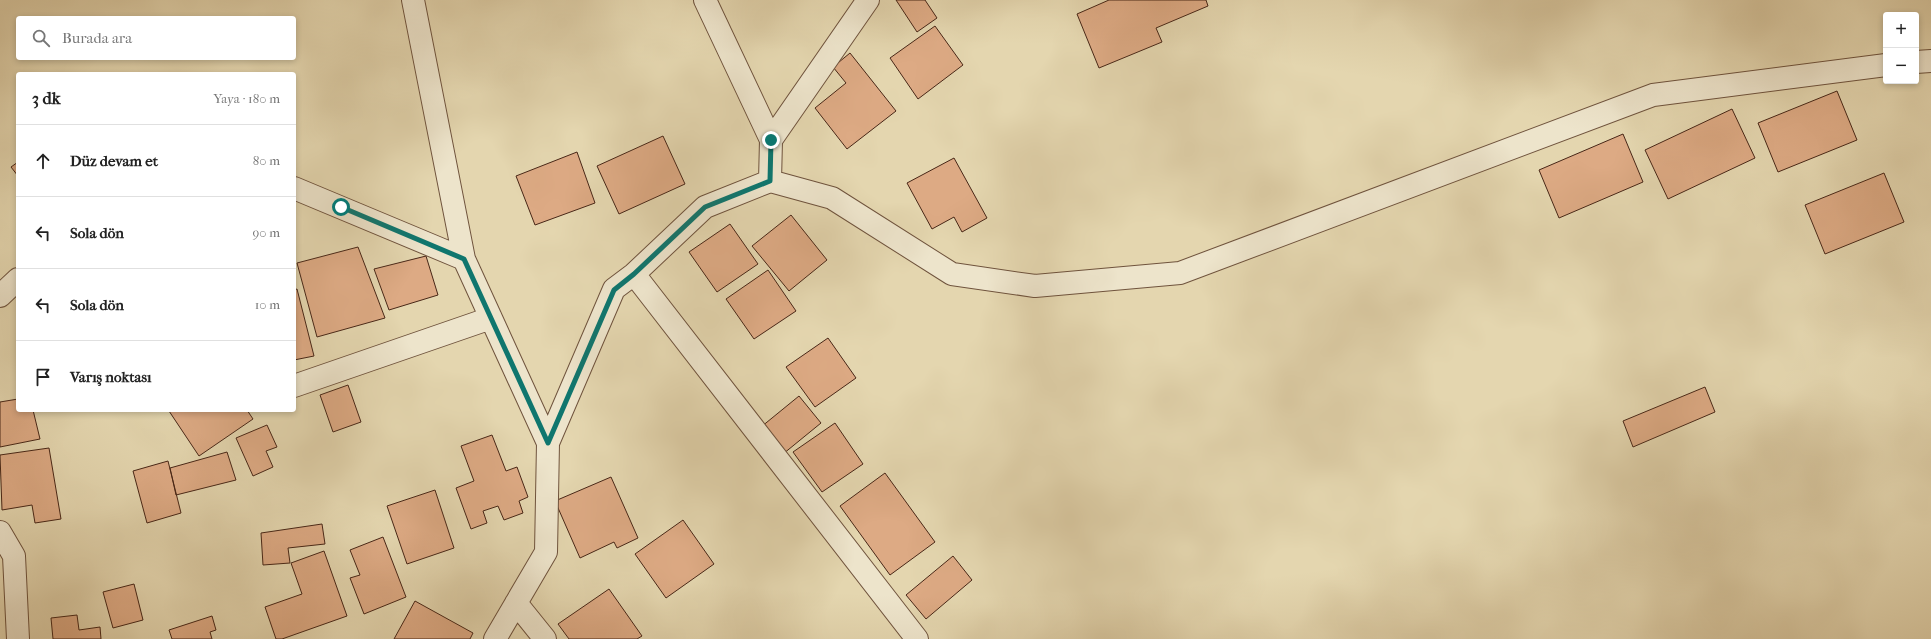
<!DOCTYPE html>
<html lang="tr">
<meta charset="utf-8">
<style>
body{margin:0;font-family:"IM FELL French Canon",serif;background:#f2f2f2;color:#222}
.controls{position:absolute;right:12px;top:12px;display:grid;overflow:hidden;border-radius:4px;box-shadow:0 2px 6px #0003}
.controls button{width:36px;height:36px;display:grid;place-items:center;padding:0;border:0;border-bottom:1px solid #e0e0e0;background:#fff;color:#222;font:20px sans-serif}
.stop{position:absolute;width:12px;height:12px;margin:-9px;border:3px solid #0f766e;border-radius:50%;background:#fff}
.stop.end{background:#0f766e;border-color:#fff;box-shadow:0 1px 4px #0008}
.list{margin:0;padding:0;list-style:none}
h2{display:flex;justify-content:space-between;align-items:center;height:52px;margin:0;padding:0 16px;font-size:17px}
h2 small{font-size:13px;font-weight:400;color:#767676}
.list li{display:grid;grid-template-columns:26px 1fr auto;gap:12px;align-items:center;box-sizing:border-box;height:72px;padding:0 16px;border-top:1px solid #e0e0e0}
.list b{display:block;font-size:15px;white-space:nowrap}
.list em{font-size:13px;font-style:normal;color:#767676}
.icon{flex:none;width:22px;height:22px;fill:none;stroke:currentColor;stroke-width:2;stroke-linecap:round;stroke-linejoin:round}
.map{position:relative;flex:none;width:1931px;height:639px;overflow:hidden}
.search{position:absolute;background:#fff;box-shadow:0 2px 6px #0003;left:16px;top:16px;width:280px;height:44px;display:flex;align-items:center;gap:10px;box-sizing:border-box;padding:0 14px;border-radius:4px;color:#767676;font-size:15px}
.panel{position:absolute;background:#fff;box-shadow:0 2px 6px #0003;left:16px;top:72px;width:280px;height:340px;border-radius:4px}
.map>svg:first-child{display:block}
.building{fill:#ddaa84;stroke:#482717}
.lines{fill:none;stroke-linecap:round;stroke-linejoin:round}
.minor-casing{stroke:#6f533d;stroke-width:24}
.minor{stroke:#ede4cb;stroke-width:22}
.route{stroke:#0f766e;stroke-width:5}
</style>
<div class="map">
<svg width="1931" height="639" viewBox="0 0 1931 639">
<rect width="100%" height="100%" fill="#e4d6af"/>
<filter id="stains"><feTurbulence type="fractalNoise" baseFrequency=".005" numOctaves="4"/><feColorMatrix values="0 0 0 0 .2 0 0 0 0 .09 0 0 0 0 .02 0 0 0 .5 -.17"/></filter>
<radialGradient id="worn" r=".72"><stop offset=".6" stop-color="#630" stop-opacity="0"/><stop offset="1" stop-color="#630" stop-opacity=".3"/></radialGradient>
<path class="building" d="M896,0h29l12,18 -20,14z
M1109,0h97l2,6 -52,22 6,14 -63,26 -22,-54z
M935,26l28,39 -45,34 -28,-41z
M850,53l46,58 -49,38 -32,-41 31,-25 -13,-16z
M1837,91l20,49 -79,32 -20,-49z
M1732,109l23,49 -87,41 -23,-49z
M1623,134l20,48 -84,36 -20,-48z
M663,136l22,48 -66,30 -22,-48z
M577,152l18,51 -60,22 -19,-49z
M954,158l33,60 -25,14 -8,-15 -22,12 -25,-46z
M18,162v14l-7,-9z
M1884,173l20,49 -79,32 -20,-49z
M791,215l36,45 -38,31 -37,-45z
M730,224l28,40 -41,28 -28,-40z
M358,247l27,71 -68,19 -20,-74z
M426,256l12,39 -49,15 -15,-41z
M768,270l28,41 -42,28 -28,-40z
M297,289l17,67 -20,4v-70z
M828,338l28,40 -41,29 -29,-40z
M348,385l13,37 -28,10 -13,-37z
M1705,387l10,25 -82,35 -10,-26z
M799,396l22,27 -38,31 -22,-27z
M18,399v11h15l7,29 -40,8v-45z
M171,410h76l6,9 -54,37 -30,-45z
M835,423l28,41 -41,28 -29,-40z
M267,425l10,22 -11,4 7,16 -20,9 -17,-38z
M492,435l14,36 11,-4 11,30 -9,4 4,12 -19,7 -6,-14 -15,5 4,12 -16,6 -15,-41 18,-7 -13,-35z
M49,448l12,71 -26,4 -3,-18 -30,5 -2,-55z
M227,452l9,28 -60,15 -6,-27z
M168,461l13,52 -34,10 -14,-52z
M885,473l50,69 -45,33 -50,-69z
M611,477l27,61 -21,10 -3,-6 -34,16 -25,-57z
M435,490l19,58 -47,16 -20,-58z
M683,520l31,44 -48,34 -31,-44z
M322,524l3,20 -37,4 2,15 -27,2 -2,-32z
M383,537l23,60 -42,17 -14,-36 10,-3 -10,-25z
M324,551l23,65 -65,23h-6l-11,-32 37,-13 -11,-31z
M953,556l19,24 -46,39 -20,-24z
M134,584l9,36 -30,8 -10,-36z
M609,589l33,47 -5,3h-68l-11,-15z
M415,601l58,32 -3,6h-76z
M77,615l2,15 21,-3 1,12h-48l-2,-21z
M212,616l4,14 -6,2 2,7h-40l-3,-9z"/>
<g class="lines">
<g class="minor-casing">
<path id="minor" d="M413,0l51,259 84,184
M705,0l66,140
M1916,62l15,-1
M770,181l1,-41 97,-140
M294,188l170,71
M634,274l283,365
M0,296l18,-17
M294,386l197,-68
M0,532l14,24 4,83
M516,603l29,36
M495,639l51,-87 2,-109 66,-154 20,-15 71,-67 65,-26 62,17 120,76 83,12 145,-13 473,-178 233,-30"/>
</g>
<use href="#minor" class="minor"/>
</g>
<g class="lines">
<path class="route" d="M341,207l123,52 84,184 66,-153 20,-16 71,-67 65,-26 1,-41"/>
</g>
<rect width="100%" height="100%" filter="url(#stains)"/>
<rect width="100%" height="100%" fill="url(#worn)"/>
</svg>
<div class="controls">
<button>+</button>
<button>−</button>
</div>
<div class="stop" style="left:341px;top:207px"></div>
<div class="stop end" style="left:771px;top:140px"></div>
<div class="search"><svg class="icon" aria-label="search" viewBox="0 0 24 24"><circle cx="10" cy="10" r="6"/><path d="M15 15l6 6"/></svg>Burada ara</div>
<section class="panel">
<h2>3 dk<small>Yaya · 180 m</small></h2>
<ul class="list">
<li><svg class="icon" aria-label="ahead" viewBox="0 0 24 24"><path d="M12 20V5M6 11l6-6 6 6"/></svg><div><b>Düz devam et</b></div><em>80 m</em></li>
<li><svg class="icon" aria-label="left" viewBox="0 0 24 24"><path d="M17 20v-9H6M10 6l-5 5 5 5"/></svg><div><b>Sola dön</b></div><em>90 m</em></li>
<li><svg class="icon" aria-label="left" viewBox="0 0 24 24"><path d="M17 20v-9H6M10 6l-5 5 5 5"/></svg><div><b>Sola dön</b></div><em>10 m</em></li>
<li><svg class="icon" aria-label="arrive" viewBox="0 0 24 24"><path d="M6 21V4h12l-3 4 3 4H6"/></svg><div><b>Varış noktası</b></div></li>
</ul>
</section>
</div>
